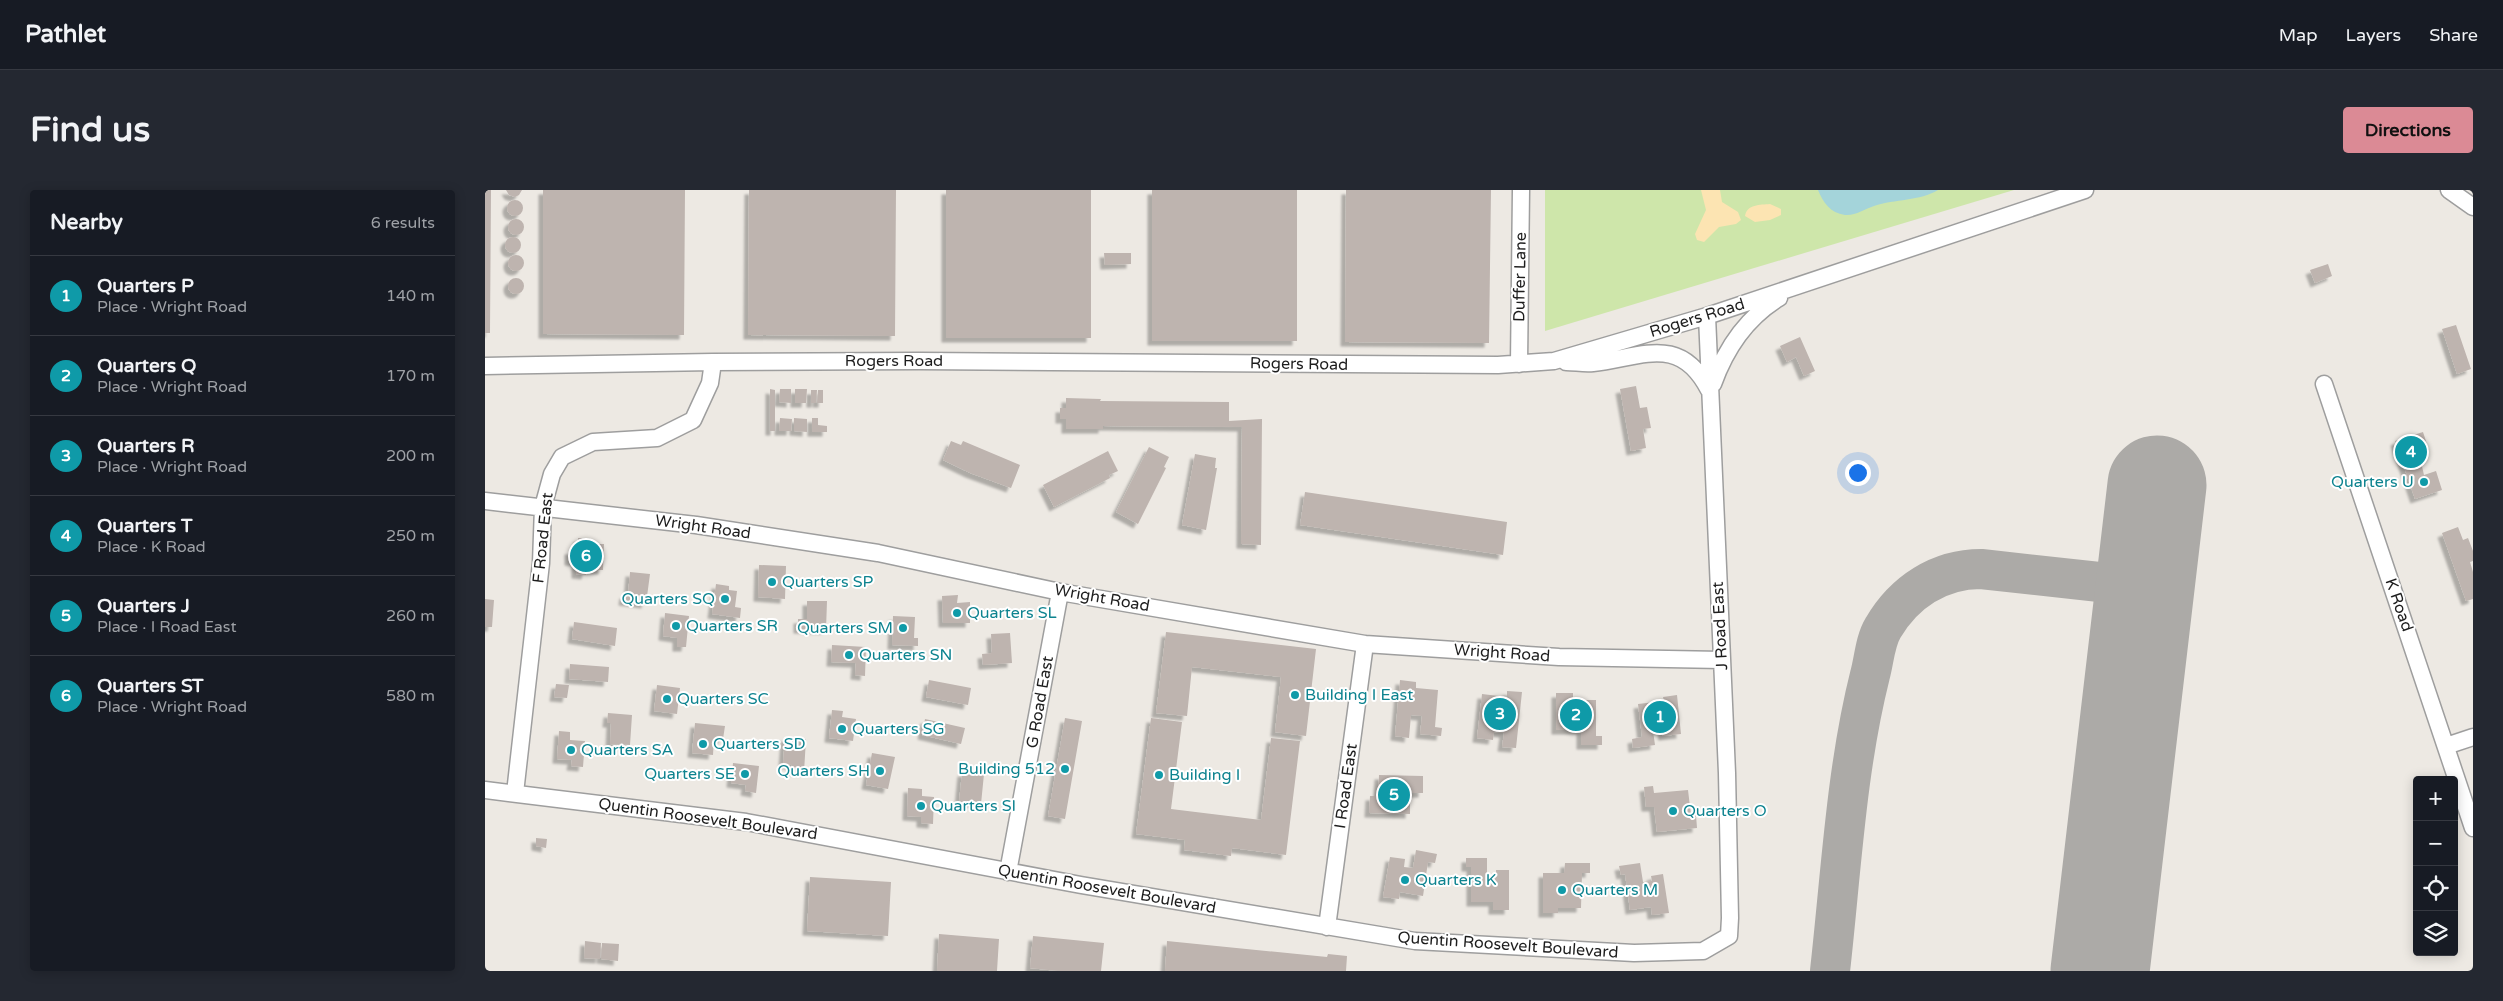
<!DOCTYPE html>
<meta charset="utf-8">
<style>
body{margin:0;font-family:"Varela Round",sans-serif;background:#242831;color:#f1f3f6}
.controls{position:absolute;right:15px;bottom:15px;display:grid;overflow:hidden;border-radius:5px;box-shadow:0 2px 12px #0003}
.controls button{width:45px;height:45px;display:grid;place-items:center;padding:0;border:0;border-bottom:1px solid #363941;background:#171b24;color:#f1f3f6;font:25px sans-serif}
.you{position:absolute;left:1372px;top:282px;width:18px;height:18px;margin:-12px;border:4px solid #fff;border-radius:50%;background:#1a73e8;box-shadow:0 0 0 8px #1a73e833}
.badge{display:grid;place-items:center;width:32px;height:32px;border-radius:50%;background:#db8a95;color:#fff;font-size:16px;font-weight:700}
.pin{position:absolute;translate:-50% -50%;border:2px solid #fff;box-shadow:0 1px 5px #0006}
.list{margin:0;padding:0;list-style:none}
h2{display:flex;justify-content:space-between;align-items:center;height:65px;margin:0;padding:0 20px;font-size:21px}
h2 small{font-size:16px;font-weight:400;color:#9ea1a6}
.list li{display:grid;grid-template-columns:32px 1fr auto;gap:15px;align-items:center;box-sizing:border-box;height:80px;padding:0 20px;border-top:1px solid #363941}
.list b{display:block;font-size:19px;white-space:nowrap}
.list p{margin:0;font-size:16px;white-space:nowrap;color:#9ea1a6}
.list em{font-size:16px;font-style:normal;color:#9ea1a6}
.icon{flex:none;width:28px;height:28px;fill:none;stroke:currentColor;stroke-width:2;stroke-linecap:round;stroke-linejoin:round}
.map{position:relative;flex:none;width:1988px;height:781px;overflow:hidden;border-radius:5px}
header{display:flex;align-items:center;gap:30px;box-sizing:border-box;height:70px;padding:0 25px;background:#171b24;border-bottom:1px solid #363941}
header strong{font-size:24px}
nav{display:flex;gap:28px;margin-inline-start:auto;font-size:18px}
.intro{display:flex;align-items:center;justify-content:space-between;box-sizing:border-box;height:120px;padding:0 30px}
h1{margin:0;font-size:35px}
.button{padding:12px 22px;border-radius:5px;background:#db8a95;color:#111;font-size:18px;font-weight:700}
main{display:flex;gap:30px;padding:0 30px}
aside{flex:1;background:#171b24;border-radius:5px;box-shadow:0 2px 12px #0003}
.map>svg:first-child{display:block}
.grass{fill:#cee6aa}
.sand{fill:#fce4b2}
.water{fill:#a4d4da}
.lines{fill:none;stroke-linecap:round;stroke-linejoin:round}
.taxiway{stroke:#acaaa7;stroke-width:40}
.runway{stroke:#acaaa7;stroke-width:99}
.building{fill:#beb4af;filter:url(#shadow)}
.minor-casing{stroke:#9e9e9e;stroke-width:19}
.minor{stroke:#fff;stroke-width:16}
.culture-dot{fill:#0f9aa8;stroke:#fff;stroke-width:2}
.labels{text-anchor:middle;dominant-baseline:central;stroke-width:4;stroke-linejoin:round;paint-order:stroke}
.street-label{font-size:16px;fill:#1d1d1d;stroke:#fff}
.culture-label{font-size:16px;fill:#0d838f;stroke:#fff;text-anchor:start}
</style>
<header>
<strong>Pathlet</strong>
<nav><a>Map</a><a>Layers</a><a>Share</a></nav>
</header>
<div class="intro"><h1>Find us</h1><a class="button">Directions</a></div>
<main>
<aside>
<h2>Nearby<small>6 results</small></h2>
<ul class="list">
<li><span class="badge" style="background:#0f9aa8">1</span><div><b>Quarters P</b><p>Place · Wright Road</p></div><em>140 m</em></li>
<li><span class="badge" style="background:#0f9aa8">2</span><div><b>Quarters Q</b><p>Place · Wright Road</p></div><em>170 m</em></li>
<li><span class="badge" style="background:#0f9aa8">3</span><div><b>Quarters R</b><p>Place · Wright Road</p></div><em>200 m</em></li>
<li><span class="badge" style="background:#0f9aa8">4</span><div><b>Quarters T</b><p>Place · K Road</p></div><em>250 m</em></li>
<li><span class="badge" style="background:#0f9aa8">5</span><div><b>Quarters J</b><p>Place · I Road East</p></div><em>260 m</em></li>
<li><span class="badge" style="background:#0f9aa8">6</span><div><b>Quarters ST</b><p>Place · Wright Road</p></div><em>580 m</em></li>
</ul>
</aside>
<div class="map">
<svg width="1988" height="781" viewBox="0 0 1988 781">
<defs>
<filter id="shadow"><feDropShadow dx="-4.5" dy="4.5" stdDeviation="1" flood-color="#0004"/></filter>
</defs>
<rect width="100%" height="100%" fill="#ede9e3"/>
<path class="grass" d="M1060,0h469l-469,141z"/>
<path class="sand" d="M1216,0h19l2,12 16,10 3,8 -5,4 -17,3 -15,15 -7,-2 -2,-6 11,-24z
M1285,14l11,5v6l-11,5 -15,2 -10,-6c2,-12 15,-11 25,-12z"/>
<path class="water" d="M1333,0h120c-18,11 -43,9 -64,16 -9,3 -19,10 -29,9 -15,-2 -22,-13 -27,-25z"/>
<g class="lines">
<path class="taxiway" d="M1345,781c11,-97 16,-201 40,-296 4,-14 5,-34 13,-47 21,-36 56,-59 98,-59l164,18"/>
<path class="runway" d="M1615,781l57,-486"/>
</g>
<path class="building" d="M0,0h6l-1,143h-5z
M21,0h16l-3,5 -4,2 -6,-2z
M58,0h142l-1,145 -141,-1z
M264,0h147l-1,146 -147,-1z
M461,0h145v148h-145z
M667,0h145v151h-145z
M861,0h145l-2,153 -144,-1z
M22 18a8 8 0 1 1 16 0a8 8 0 1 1-16 0Z
M23 37a8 8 0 1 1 16 0a8 8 0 1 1-16 0Z
M20 55a8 8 0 1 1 16 0a8 8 0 1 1-16 0Z
M619,63h27v11l-26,1z
M23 73a8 8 0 1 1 16 0a8 8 0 1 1-16 0Z
M1843,74l4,12 -17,7 -5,-13z
M23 96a8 8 0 1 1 16 0a8 8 0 1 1-16 0Z
M1971,135l15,44 -14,5 -15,-45z
M1315,147l15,34 -11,5 -8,-19 -9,5 -7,-16z
M1151,196l4,22 7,-1 4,21 -8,1 3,19 -15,3 -11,-62z
M285,199l5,1v41h-5z
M295,199h11v14l-12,-1z
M310,199h12l-1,14h-11z
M326,200h6l-1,13h-5z
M333,200h5v13h-6z
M581,208l35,1 -1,2 129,1v19l33,-2 -1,126 -20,-1 1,-117 -139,-1v3h-37v-10h-6v-11h6z
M295,228l12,1 -1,12h-12z
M309,228l13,1v13l-13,-1z
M327,228h6v7l9,1v6h-15z
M1938,242l6,18 -10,3 5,22 12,-4 6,19 -27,9 -20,-58z
M466,251l10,4 2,-4 57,24 -9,23 -41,-15 -27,-13z
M664,257l20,10 -5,10 2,1 -28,56 -22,-12z
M623,261l10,20 -9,4 1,3 -56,29 -11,-22z
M710,264l21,4 -1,10h2l-11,62 -24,-5z
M820,302l202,30 -4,33 -203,-30z
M1973,337l5,13 5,-2 5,13v10l-3,1 3,10v27l-7,2 -24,-68z
M93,348h12v6h14l-1,26h-16l-1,5 -10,-1v-12l-7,-1v-11h9z
M274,375l27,1 -1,33 -27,-2z
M145,382l20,2 -4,30 -23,-3 1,-7 4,1z
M231,394l13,2v4l8,1 -2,16 6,1 -1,10 -28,-4z
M473,405l-1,8 13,-1v21h-27l-1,-27z
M0,409l9,1 -2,27h-7z
M322,411h20l-1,29 -28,-1v-10h9z
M180,423l24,3 -3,31h-9v-9l-14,-2z
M408,426l22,1 -1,21h4v8l-26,-1z
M89,432l43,6 -2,18 -43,-7z
M681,442l150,17 -10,87 -31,-4 6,-55 -89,-10 -5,49 -31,-3z
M525,443l2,30 -29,2 -1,-11 10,-1 -1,-19z
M347,455l34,2 -1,29 -10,-1 1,-12 -25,-1z
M85,474l39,3 -1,15 -39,-3z
M444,490l42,8 -3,17 -42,-8z
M915,490l16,2v6l22,2 -3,37 7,1 -1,8 -21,-2 2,-18 -11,-1 -2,23 -14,-2z
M71,494l13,1 -2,13 -13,-1z
M172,495l23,3 -3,26 -23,-3z
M1022,501l15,1 -6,56 -14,-1 2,-14 -10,-1 -1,8 -16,-2 5,-44 25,3z
M1071,503h17v7h23v36h6v9h-21v-15h-25z
M1192,505l4,39 -18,2 -1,-6 -9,1 2,14 -22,3 -1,-9 10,-2 -4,-33 26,-3 -1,-4z
M347,520l11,1 -1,6 14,2 -3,22 -24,-3z
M123,523l24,2 -2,30 -20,-1 1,-21h-4z
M580,528l17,3 -17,98 -17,-3z
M666,528l31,4 -11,87 90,11 10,-82 29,3 -14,114 -54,-7 -1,8 -47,-6 1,-10 -49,-6z
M440,529l40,9 -4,16 -39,-9z
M210,533l30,3 -2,13 -9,-1 -1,17 -21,-2z
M74,541l11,1v8l15,1 -2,26 -12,-1 1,-6 -15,-1z
M300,547l21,2 -2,33 -13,-1 1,-6 -9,-1z
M387,563l23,4 -7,32 -22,-4z
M248,573l26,3 -3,27 -11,-2 1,-6 -15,-2z
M477,582l22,2 -3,30 -22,-2z
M894,585l44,1v17h-13v21l-41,-1 1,-17h8z
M1168,596l1,7 34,-3 3,25h5l1,13 -40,4 -3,-25h-8l-2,-20z
M423,598l14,1v7l12,1 -1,27 -12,-1v-6l-14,-1z
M51,648l11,1 -1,9 -10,-2z
M931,660l21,4 -2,9 -7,-1 -5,34 -23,-4 -1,7 -16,-2 7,-40 15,2 -1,8 9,1z
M981,668h21v19h9v-7h13v40h-16v-8h-22v-35h-5z
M1080,673h25v10h-8l-1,35h-23v5h-15v-40h21z
M1155,673l3,19 9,-1 -1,-5 12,-2 6,39 -17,2 -1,-8 -21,3 -5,-36 -4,1 -2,-9z
M325,687l81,5 -3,54 -81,-5z
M454,744l60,5 -2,32h-60z
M548,746l71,7 -3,28h-43l-28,-3z
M100,751l16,2 -1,16 -16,-1z
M682,751l160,16 1,-3 19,2 -1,15h-181z
M117,753l17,1 -1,17 -17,-2z"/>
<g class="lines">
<g class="minor-casing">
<path id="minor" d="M1964,0l24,17
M1081,172c9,0 18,2 27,1 50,-6 87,-29 116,27
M1034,174l2,-174
M0,176l228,-4 206,-1 579,4 56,-4 153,-45 378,-126
M1228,194c13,-36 33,-66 66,-86
M1839,194l149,444
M0,311l211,24 182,28 182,39 305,52 194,13 163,3
M1961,556l27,-9
M0,600l261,32 335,63 334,56 219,12 69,-2 26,-15 1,-18 -3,-145 -20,-457
M30,603l26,-230 2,-56 9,-33 10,-17 31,-15 64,-4 36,-18 17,-37 3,-21
M523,682l52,-280
M842,737l38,-283"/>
</g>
<use href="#minor" class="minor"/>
</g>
<g class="culture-dot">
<circle cx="1939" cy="292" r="5"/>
<circle cx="287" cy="392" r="5"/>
<circle cx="240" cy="409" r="5"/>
<circle cx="472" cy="423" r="5"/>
<circle cx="191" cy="436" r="5"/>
<circle cx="418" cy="438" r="5"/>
<circle cx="364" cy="465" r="5"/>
<circle cx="810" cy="505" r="5"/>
<circle cx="182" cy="509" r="5"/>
<circle cx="357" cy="539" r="5"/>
<circle cx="218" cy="554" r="5"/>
<circle cx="86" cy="560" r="5"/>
<circle cx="580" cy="579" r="5"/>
<circle cx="395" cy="581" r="5"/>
<circle cx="260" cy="584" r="5"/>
<circle cx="674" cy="585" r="5"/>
<circle cx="436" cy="616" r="5"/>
<circle cx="1188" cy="621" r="5"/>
<circle cx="920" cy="690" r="5"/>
<circle cx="1077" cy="700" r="5"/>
</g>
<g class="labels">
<g class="street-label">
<text transform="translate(1035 87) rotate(-89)">Duffer Lane</text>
<text transform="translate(1212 128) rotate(-17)">Rogers Road</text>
<text x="409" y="171">Rogers Road</text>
<text transform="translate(814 174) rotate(1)">Rogers Road</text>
<text transform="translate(218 337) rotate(8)">Wright Road</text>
<text transform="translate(58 348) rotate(-84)">F Road East</text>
<text transform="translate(617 408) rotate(10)">Wright Road</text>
<text transform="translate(1914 415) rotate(71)">K Road</text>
<text transform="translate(1235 436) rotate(-93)">J Road East</text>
<text transform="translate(1017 463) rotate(4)">Wright Road</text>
<text transform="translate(555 512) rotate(-80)">G Road East</text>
<text transform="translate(861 596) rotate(-82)">I Road East</text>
<text transform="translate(223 629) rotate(8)">Quentin Roosevelt Boulevard</text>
<text transform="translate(622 699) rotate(10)">Quentin Roosevelt Boulevard</text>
<text transform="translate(1023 755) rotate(4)">Quentin Roosevelt Boulevard</text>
</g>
<g class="culture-label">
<text x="1929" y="292" text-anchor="end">Quarters U</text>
<text x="297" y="392">Quarters SP</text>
<text x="230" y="409" text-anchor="end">Quarters SQ</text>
<text x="482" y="423">Quarters SL</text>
<text x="201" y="436">Quarters SR</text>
<text x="408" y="438" text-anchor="end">Quarters SM</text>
<text x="374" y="465">Quarters SN</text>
<text x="820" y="505">Building I East</text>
<text x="192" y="509">Quarters SC</text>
<text x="367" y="539">Quarters SG</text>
<text x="228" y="554">Quarters SD</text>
<text x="96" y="560">Quarters SA</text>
<text x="570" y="579" text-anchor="end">Building 512</text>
<text x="385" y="581" text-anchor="end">Quarters SH</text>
<text x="250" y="584" text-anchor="end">Quarters SE</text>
<text x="684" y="585">Building I</text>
<text x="446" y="616">Quarters SI</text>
<text x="1198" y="621">Quarters O</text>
<text x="930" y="690">Quarters K</text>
<text x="1087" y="700">Quarters M</text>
</g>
</g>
</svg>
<div class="controls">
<button>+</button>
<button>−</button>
<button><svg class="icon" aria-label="locate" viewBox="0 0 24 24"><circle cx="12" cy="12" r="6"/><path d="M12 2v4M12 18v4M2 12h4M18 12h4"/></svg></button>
<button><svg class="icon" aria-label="layers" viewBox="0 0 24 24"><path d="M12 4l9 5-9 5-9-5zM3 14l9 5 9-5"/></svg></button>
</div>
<div class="you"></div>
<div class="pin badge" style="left:1175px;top:527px;background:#0f9aa8">1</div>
<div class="pin badge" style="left:1091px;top:525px;background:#0f9aa8">2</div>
<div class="pin badge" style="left:1015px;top:524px;background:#0f9aa8">3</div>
<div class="pin badge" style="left:1926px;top:262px;background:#0f9aa8">4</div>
<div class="pin badge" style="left:909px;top:605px;background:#0f9aa8">5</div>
<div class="pin badge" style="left:101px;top:366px;background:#0f9aa8">6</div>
</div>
</main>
